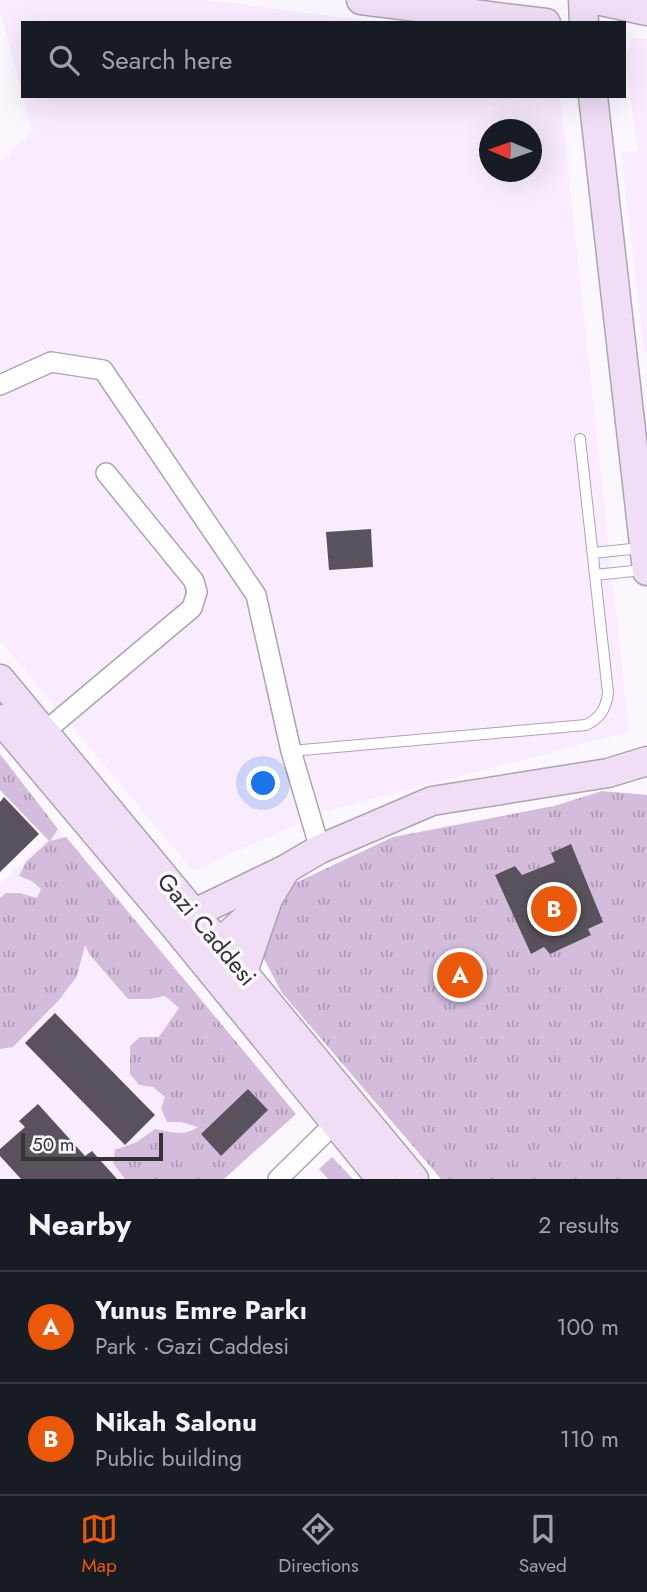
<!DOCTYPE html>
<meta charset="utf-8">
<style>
body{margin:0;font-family:Jost,sans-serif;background:#242831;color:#f1f3f6}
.compass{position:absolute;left:479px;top:119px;width:63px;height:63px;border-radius:50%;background:#171b24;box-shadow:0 7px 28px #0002;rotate:272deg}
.scale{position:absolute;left:21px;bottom:18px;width:142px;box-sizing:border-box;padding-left:7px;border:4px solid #363337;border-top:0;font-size:19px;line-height:24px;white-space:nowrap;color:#363337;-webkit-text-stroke:5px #fcf7fe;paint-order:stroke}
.you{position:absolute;left:264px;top:784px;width:24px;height:24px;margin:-18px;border:5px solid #fff;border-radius:50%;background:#1a73e8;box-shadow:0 0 0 10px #1a73e833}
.badge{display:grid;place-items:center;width:46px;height:46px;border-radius:50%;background:#ea580c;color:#fff;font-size:23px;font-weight:700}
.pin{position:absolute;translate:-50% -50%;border:4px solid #fff;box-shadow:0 2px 7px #0006}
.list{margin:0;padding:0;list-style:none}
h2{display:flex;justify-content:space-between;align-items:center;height:91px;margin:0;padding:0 28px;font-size:30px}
h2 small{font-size:23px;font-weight:400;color:#9ea1a6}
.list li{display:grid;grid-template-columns:46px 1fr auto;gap:21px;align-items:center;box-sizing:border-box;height:112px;padding:0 28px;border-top:2px solid #363941}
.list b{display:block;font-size:26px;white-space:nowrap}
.list p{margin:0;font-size:23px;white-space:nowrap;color:#9ea1a6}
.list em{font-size:23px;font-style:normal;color:#9ea1a6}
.icon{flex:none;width:38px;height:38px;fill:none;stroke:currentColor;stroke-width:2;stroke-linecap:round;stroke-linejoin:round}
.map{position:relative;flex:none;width:647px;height:1179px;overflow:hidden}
.search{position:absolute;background:#171b24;box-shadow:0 7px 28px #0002;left:21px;right:21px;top:21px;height:77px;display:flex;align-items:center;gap:18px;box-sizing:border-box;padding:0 24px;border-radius:0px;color:#9ea1a6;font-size:26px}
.sheet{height:315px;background:#171b24}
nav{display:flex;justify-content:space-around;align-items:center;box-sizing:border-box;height:98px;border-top:2px solid #363941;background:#171b24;font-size:19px;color:#9ea1a6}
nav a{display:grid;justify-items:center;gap:4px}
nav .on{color:#ea580c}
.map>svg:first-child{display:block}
.built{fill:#f9ecfe;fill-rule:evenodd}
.grass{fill:url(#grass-tufts)}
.building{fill:#59525c}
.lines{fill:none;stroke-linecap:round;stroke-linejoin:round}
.lane-casing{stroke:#aca4af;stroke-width:12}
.street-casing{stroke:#aca4af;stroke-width:22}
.secondary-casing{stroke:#aca4af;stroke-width:31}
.lane{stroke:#fff;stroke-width:10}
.street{stroke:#fff;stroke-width:19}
.secondary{stroke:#efdef6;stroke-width:28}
.labels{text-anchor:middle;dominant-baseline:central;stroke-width:7;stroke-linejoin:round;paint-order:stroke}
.street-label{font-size:24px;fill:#363337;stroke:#fcf7fe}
</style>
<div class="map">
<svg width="647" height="1179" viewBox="0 0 647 1179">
<defs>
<pattern id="grass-tufts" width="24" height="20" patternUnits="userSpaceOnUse" patternTransform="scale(1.75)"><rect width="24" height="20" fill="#d3bcdc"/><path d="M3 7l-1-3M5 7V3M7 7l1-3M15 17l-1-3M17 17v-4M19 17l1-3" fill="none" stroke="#ac99b3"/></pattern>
</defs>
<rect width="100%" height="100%" fill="#fcf7fe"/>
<path class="built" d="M0,0h208l176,23h-361v73l-23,-85z
M631,38l16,1v314l-3,-1 -23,-200 17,-1 -13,-89z
M23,96h537l69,636 -303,79 -133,60 -193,-230v-478l32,-33zM490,130h42v42h-42z
M58,829l238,285 -72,65h-224v-295z"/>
<path class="grass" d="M0,754l58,75 -8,12 16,-4 230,277 -72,65h-99l-12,-16 2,-13 22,-8 18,-13c15,3 29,8 43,-2l-17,-5h-14l-6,-14 4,-11 -12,-10 -14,-2 -9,-11v-28l10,-9h19l20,-29 -14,-12 -16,3h-21l-38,-44 -5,-10 -8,31 -18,24 -46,47 -13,2v-151l6,-5h14l17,5 4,-9 -9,-8 -13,-5 7,-14 23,-21 -49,-51z
M602,791l45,4v384h-206l-159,-186 -19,-36 2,-37 30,-37 98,-46 161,-31z
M332,1157l21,22h-25l-9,-10z"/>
<path class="building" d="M371,529l2,38 -44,3 -3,-38z
M4,797l35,37 -39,38v-70z
M571,844l32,78 -15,7 3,6 -41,19 -6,-7 -13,7 -36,-79 20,-9 7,9 33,-13 -4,-9z
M55,1013l100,102 -30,30 -100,-102z
M248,1089l20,21 -47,46 -20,-22z
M38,1104l47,52 7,-5 25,28h-96l-21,-23v-7l25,-22 -6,-6z"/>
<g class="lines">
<g class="lane-casing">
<path id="lane" d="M593,553l48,-5
M595,575l48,-5
M291,751l295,-26c14,-7 20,-16 22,-32l-28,-254"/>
</g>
<g class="street-casing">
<path id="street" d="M0,385l51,-23 52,8 153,225 35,156 29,98
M43,733l149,-125 5,-16 -3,-11 -88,-108
M278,1179l57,-56"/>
</g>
<g class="secondary-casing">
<path id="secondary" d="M361,0l185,23
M583,0l1,23
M597,0l50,11
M593,96l54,475
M0,679l414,500
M0,719l176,209 205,251
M180,925l13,-11 93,-45 34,-20 112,-48 176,-28 39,-12
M205,956l63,-57 18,-30
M243,972l24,-70"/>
</g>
<use href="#lane" class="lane"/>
<use href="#street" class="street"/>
<use href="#secondary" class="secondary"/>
</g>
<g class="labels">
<g class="street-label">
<text transform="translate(207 929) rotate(50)">Gazi Caddesi</text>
</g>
</g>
</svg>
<svg class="compass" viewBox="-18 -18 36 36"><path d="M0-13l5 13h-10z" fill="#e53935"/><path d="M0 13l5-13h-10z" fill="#9ea1a6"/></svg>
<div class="scale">50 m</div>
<div class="you"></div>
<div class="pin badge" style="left:460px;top:975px">A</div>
<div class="pin badge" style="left:554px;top:909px">B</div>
<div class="search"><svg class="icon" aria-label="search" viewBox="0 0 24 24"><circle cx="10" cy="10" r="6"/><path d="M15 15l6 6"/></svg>Search here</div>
</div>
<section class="sheet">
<h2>Nearby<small>2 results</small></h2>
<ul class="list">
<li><span class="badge">A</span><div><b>Yunus Emre Parkı</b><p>Park · Gazi Caddesi</p></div><em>100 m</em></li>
<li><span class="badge">B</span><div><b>Nikah Salonu</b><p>Public building</p></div><em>110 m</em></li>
</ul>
</section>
<nav>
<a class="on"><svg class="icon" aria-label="map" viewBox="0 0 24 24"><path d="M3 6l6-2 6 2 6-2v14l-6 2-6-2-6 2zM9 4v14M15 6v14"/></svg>Map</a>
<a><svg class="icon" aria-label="directions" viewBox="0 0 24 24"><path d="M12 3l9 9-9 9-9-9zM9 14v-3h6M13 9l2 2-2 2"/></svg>Directions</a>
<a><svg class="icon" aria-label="saved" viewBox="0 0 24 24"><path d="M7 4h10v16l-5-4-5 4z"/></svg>Saved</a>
</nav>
